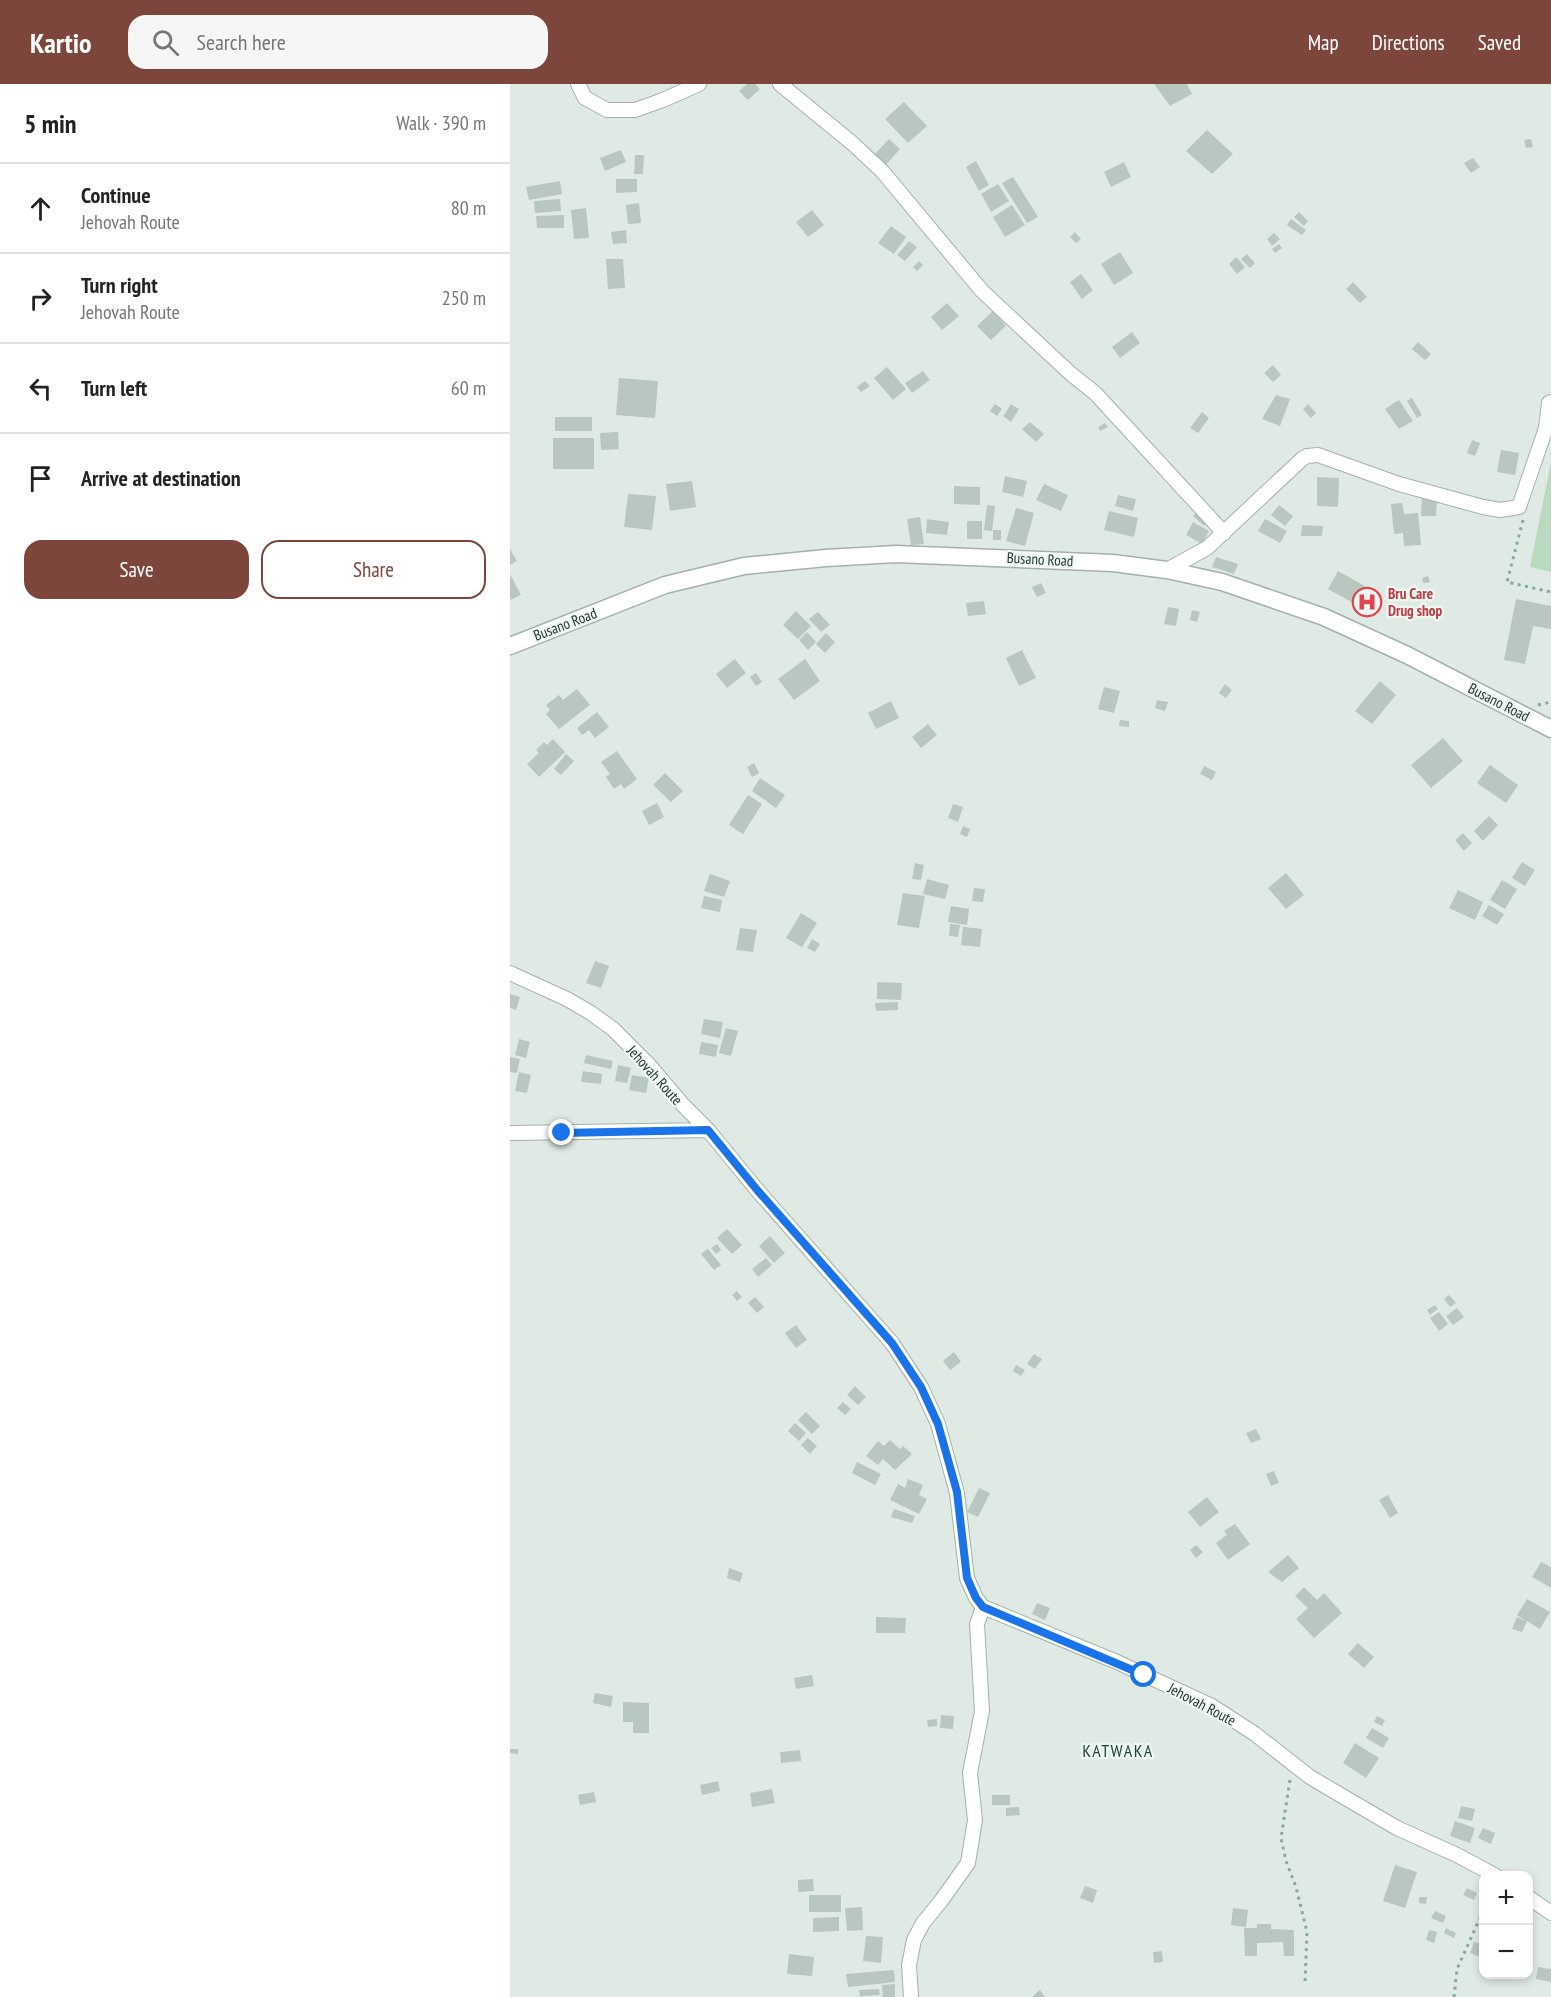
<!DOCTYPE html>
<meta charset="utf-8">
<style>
body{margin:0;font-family:"PT Sans Narrow",sans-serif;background:#f6f6f6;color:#222}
.controls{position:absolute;right:18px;bottom:18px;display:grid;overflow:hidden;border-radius:12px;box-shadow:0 3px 9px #0003}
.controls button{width:54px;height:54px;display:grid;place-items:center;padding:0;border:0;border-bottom:2px solid #e0e0e0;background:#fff;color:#222;font:30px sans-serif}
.stop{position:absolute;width:18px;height:18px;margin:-14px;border:4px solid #1a73e8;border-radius:50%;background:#fff}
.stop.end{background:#1a73e8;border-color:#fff;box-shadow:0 2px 6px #0008}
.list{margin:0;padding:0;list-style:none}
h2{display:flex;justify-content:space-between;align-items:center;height:78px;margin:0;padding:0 24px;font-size:26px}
h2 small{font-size:20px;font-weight:400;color:#767676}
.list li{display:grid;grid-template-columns:39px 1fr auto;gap:18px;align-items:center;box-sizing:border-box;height:90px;padding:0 24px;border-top:2px solid #e0e0e0}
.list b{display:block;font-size:22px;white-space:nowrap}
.list p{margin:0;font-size:20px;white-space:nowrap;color:#767676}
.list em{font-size:20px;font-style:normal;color:#767676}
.actions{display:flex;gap:12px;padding:18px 24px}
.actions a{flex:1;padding:14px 0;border:2px solid #7c463c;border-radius:18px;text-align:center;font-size:21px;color:#7c463c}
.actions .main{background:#7c463c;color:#fff}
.icon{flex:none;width:33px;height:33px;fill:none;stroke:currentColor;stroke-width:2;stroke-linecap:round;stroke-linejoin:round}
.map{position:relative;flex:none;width:1041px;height:1913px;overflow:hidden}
header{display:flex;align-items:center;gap:36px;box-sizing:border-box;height:84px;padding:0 30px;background:#7c463c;color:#fff}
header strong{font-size:28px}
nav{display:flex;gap:33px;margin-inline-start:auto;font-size:21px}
.search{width:420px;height:54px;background:#f6f6f6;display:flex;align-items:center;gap:15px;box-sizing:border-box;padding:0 21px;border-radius:18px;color:#767676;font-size:22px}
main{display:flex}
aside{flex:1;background:#fff}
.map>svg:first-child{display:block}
.green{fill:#b9dabf}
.building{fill:#b8c7c0}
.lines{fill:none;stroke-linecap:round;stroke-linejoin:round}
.minor-casing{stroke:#a3b1aa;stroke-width:16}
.tertiary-casing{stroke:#a3b1aa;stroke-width:19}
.path{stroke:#81ac9b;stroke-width:3;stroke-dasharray:3 4.5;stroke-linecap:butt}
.minor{stroke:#fff;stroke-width:14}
.tertiary{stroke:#fff;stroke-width:16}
.route{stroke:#1a73e8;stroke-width:8}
.labels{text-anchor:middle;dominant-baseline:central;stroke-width:4.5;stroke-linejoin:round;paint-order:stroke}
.street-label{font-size:15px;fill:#213930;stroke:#f0f7f3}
.health-label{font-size:15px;font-weight:bold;fill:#be3a42;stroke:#f0f7f3;text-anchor:start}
.quarter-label{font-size:18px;letter-spacing:1.5px;fill:#1e4a3b;stroke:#f0f7f3}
</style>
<header>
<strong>Kartio</strong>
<div class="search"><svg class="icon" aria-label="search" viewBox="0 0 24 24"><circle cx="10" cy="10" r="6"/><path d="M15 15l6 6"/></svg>Search here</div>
<nav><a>Map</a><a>Directions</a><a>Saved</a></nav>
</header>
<main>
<aside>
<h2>5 min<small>Walk · 390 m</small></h2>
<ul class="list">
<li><svg class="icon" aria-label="ahead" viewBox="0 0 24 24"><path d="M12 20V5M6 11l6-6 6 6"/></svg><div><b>Continue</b><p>Jehovah Route</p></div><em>80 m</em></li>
<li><svg class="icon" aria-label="right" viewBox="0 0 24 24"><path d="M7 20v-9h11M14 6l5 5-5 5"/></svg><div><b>Turn right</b><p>Jehovah Route</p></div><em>250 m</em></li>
<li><svg class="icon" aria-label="left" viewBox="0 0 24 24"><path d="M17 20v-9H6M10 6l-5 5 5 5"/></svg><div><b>Turn left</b></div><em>60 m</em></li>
<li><svg class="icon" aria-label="arrive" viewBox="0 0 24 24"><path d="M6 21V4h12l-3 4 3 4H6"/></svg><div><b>Arrive at destination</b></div></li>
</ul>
<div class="actions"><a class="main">Save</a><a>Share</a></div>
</aside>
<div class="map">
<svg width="1041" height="1913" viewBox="0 0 1041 1913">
<rect width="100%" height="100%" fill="#e0eae4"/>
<path class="green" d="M1041,378v110l-21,-5z"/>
<path class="building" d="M237,0h8l5,5 -12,11 -9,-9z
M644,0h33l5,10 -22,12z
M394,18l23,24 -19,17 -23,-24z
M697,46l26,24 -21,20 -26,-23z
M379,55l11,10 -16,18 -12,-10z
M1021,55l2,8 -7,1 -2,-8z
M111,66l5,12 -21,9 -5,-13z
M125,71h9l-1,19h-9z
M963,74l7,9 -9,6 -7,-10z
M466,77l13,24 -10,6 -13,-24z
M614,78l7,15 -20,10 -7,-15z
M503,93l25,40 -11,6 -25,-40z
M106,95h21v13l-21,1z
M50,97l2,13 -33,6 -3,-13z
M488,100l11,17 -18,11 -10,-18z
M50,115l1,12 -26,2 -1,-12z
M129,119l2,20 -13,1 -2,-19z
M502,121l13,20 -20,12 -12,-20z
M76,124l3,30 -15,1 -3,-29z
M302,126l12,15 -16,12 -12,-15z
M789,128l9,9 -4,5 -10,-9z
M54,131v13h-27l-1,-12z
M781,135l15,11 -4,5 -15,-10z
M381,142l15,11 -12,17 -16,-11z
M116,146l1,13 -14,1 -2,-12z
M565,148l6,7 -5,4 -6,-6z
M764,149l6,6 -8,7 -5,-7z
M399,157l8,6 -12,14 -8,-6z
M769,160l3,4 -7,5 -3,-4z
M610,168l13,21 -19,12 -13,-21z
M737,170l8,9 -5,5 -9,-9z
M726,173l9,10 -8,7 -8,-10z
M96,175h17l2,29 -17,1z
M409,177l4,4 -6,6 -4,-4z
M571,190l12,16 -11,9 -12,-17z
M843,198l14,15 -7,6 -14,-14z
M437,219l12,13 -17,14 -11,-13z
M483,227l13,15 -15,14 -14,-14z
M622,248l8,11 -20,15 -8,-11z
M908,258l13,12 -6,6 -13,-11z
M763,281l8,10 -8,7 -9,-9z
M377,283l19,22 -13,11 -19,-22z
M413,287l7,9 -18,13 -7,-10z
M109,294l39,3 -3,37 -39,-3z
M355,297l5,5 -9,6 -4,-5z
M766,311l14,4 -10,27 -18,-7z
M902,314l10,17 -5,3 -10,-17z
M889,316l14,21 -14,8 -14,-20z
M485,320l7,5 -5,7 -7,-5z
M501,320l8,5 -8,13 -8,-6z
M798,320l8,9 -5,5 -8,-9z
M692,328l7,6 -11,15 -8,-5z
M45,333h37v14h-37z
M520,338l14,12 -8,8 -14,-13z
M595,339l3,4 -8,4 -2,-4z
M108,348l1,17 -18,1 -1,-17z
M43,354h41v31h-41z
M962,356l8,3 -5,13 -8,-3z
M991,366l18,3 -4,22 -18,-3z
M495,392l22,5 -4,16 -21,-5z
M807,393l22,1 -1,29 -21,-1z
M182,397l4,26 -26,4 -4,-27z
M534,400l24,11 -7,16 -25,-11z
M444,402l26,1v18l-26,-1z
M118,410l28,2 -4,34 -28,-3z
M608,411l18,4 -3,12 -18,-5z
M912,412l15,1 -1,19h-15z
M892,419l2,11 14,-1 3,32 -17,1 -1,-13 -9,1 -3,-30z
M477,421l8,1 -3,25 -8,-1z
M769,421l14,11 -8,10 -14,-11z
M506,424l18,5 -9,33 -19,-5z
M599,427l29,7 -4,19 -30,-7z
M687,428l10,10 -3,4 -11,-10z
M410,433l4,27 -13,1 -4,-26z
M417,435l22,3 -2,13 -21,-2z
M755,435l22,12 -7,12 -22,-12z
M457,437h15v18h-15z
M683,438l16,9 -7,13 -16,-9z
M792,441l21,1 -1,10h-21z
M483,446h8v10h-8z
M0,465l7,12 -7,4z
M706,473l22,7 -4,10 -22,-7z
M828,487l27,15 -10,18 -27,-15z
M0,490l11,21 -11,5z
M918,492l2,6 -7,1 -1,-5z
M531,499l5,10 -9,4 -5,-10z
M1006,515l35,7v23l-18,-3 -8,38 -21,-4z
M474,517l2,13 -18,2 -2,-13z
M658,523l11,2 -3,17 -12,-2z
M682,526l8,2 -3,10 -7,-2z
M286,527l15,15 -13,13 -15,-14z
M308,528l12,13 -9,7 -12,-13z
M297,548l9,10 -8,8 -9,-10z
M316,549l9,9 -10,11 -9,-9z
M512,566l14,28 -17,8 -13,-28z
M225,575l11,14 -19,15 -11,-14z
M295,575l15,22 -26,19 -16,-21z
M246,589l6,9 -6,4 -6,-9z
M870,597l16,14 -24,29 -17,-13z
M715,600l7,6 -6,8 -7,-5z
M594,603l16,4 -6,22 -16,-4z
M67,605l13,16 -31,24 -13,-15 4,-4 -4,-5 13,-10 4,5z
M647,616l11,2 -3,9 -10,-3z
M381,617l8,17 -23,11 -8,-16z
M87,628l12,15 -14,11 -6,-8 -7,5 -5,-7z
M610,636l9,1v6l-10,-1z
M418,640l9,11 -16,13 -9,-11z
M933,654l20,23 -32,27 -20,-23z
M43,655l12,13 -26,25 -12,-13 12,-11 -3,-3 8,-8 3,3z
M107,667l20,28 -13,10 -3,-5 -7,5 -8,-12 4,-3 -9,-12z
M56,670l8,7 -13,14 -7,-6z
M244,679l5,10 -7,4 -5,-10z
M980,681l28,20 -12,18 -29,-20z
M694,682l12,6 -4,8 -12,-6z
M155,689l18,18 -12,11 -18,-17z
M250,694l25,17 -9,13 -24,-17z
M238,711l14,9 -19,30 -14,-9z
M147,719l7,14 -15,8 -7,-14z
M443,720l10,3 -5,15 -10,-4z
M979,732l9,9 -15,16 -9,-10z
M453,742l7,3 -3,8 -7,-3z
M953,749l9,10 -8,8 -9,-11z
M1012,778l13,8 -10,16 -13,-8z
M405,779l9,2 -3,15 -9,-1z
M776,789l18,22 -18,14 -18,-21z
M200,790l20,7 -6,16 -20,-6z
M417,795l22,6 -4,14 -22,-5z
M992,796l15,9 -12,20 -15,-9z
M464,804l11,1 -2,13 -11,-1z
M948,806l25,12 -8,18 -26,-12z
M393,809l22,3 -6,32 -22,-3z
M194,812l18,4 -2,12 -19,-4z
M979,821l15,9 -7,11 -15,-9z
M441,822l18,3 -2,16 -19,-3z
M291,829l16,10 -15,24 -16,-9z
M440,840l10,1 -2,12 -9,-1z
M453,843l19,2 -2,18 -19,-2z
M230,844l17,2 -4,22 -17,-2z
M302,855l8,5 -5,8 -8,-4z
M85,877l14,5 -8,22 -15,-5z
M367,898l25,1 -1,17 -24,-1z
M0,910l10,3 -4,13 -6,-2z
M388,918v8l-22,1 -1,-8z
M194,935l19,3 -3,16 -19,-4z
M216,944l12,3 -7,25 -12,-3z
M9,955l11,3 -4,16 -11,-3z
M191,958l17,3 -2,12 -17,-3z
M76,971l27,6 -2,8 -27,-6z
M0,973l10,2 -3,14 -7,-1z
M108,981l13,3 -4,15 -12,-2z
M73,987l19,3 -1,10 -20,-2z
M9,988l12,3 -4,18 -12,-2z
M122,991l17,3 -3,15 -17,-3z
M217,1145l15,16 -10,9 -15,-16z
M260,1152l15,17 -11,10 -15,-17z
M207,1160l4,6 -5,4 -5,-6z
M198,1165l13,16 -7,5 -13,-16z
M256,1174l6,7 -14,12 -6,-8z
M227,1207l5,6 -5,4 -5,-6z
M939,1211l7,8 -6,4 -6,-8z
M245,1213l9,10 -7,6 -9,-10z
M925,1221l3,4 -8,6 -3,-5z
M947,1224l7,9 -11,8 -7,-9z
M929,1228l9,12 -9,7 -9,-13z
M286,1241l11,15 -11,8 -11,-15z
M444,1268l7,10 -11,8 -7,-9z
M524,1270l8,5 -7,10 -8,-5z
M506,1281l9,5 -4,6 -8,-5z
M345,1302l11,11 -8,8 -11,-10z
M333,1318l8,7 -6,6 -8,-7z
M296,1328l14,14 -8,8 -14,-14z
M285,1339l11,10 -7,8 -11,-10z
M746,1345l5,10 -10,4 -5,-10z
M298,1354l9,8 -7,8 -9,-9z
M380,1356l10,9 3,-3 9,8 -17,16 -12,-11 -5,6 -12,-9 12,-15 6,5z
M347,1378l24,12 -6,11 -23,-12z
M764,1387l5,12 -8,3 -5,-12z
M398,1395l15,6 -4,10 8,4 -8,15 -29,-14 8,-16 7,4z
M469,1404l11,5 -12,24 -11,-5z
M878,1411l10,18 -8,5 -11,-18z
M697,1413l12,15 -19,15 -12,-15z
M384,1425l21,7 -3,7 -21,-6z
M725,1440l15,20 -22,16 -12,-17 11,-8 -3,-4z
M686,1461l7,7 -7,6 -6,-8z
M778,1471l11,13 -17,14 -14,-10z
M1031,1478l10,5v21l-19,-11z
M219,1484l14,5 -3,9 -13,-4z
M794,1503l13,13 7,-7 18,20 -28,25 -18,-19 12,-11 -13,-12z
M1017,1515l23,13 -10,17 -13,-8 -5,11 -10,-3 5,-12 9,4 -9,-6z
M527,1519l13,5 -5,12 -13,-6z
M366,1533l30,1 -1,15h-29z
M848,1559l16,14 -10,11 -16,-14z
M302,1591l2,11 -18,3 -2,-11z
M85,1609l18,3 -2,11 -18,-4z
M113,1618l26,1v30h-16v-11h-10z
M431,1631l13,1 -1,13 -13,-1z
M867,1632l8,4 -3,6 -8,-4z
M427,1635v7l-9,1 -1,-7z
M862,1644l17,10 -6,10 -17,-10z
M845,1659l24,15 -13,20 -23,-15z
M0,1665h8v5l-8,-1z
M290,1666l1,11 -20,2 -1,-11z
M208,1697l2,10 -18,4 -2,-10z
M262,1705l3,14 -23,4 -2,-14z
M84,1708l2,10 -16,3 -2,-10z
M482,1711h18v10h-18z
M951,1722l14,3 -3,12 -14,-3z
M509,1723l1,8 -14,1v-8z
M945,1737l20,7 -5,15 -20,-7z
M973,1744l12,5 -4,11 -13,-6z
M885,1781l22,7 -12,36 -22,-7z
M303,1795l1,12 -16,1v-12z
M575,1802l12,4 -4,13 -13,-5z
M957,1804l10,5 -3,7 -11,-5z
M299,1811h32v17h-32z
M909,1813h8l-1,7 -7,-1z
M352,1823l1,23 -16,1 -2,-23z
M723,1824l15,2 -2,17 -15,-2z
M925,1827l11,5 -3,7 -12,-5z
M329,1833v14l-26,1v-14z
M747,1840h14v5l23,1v26h-10l-1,-14 -26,1v13h-12l-1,-28h13z
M936,1844l10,5 -2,5 -10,-5z
M919,1846l8,2 -3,11 -8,-3z
M356,1852l17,1 -2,26 -18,-2z
M964,1858l10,3v13l-14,-5z
M652,1867l1,11 -9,1 -1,-11z
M279,1870l25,3 -2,19 -25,-2z
M1028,1883l13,2v13l-15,-3z
M384,1886l1,12 -47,5 -2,-13z
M385,1900v13h-12l-1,-12z
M369,1905l1,6 -20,1 -1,-6z
M530,1906l5,7h-13z"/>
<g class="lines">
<g class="minor-casing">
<path id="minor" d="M68,0l7,14 22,12h28l28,-10 36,-16
M270,0l72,59 30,28 100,120 89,83 24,19 129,140
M657,486l40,-22 95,-89 5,-3 11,-1 81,29 84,23 17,3 19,-3 27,-79 3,-25 2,-1
M0,889l57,26 24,14 22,16 36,36 34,40 25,25 50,61 134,152 29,44 17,37 19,69 10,85 9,20 7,9 134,55 95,44 43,28 55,43 39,23 48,28 60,27 39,21
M0,1049l198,-3
M1018,1813l23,16
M401,1913l-2,-32 5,-25 9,-17 18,-22 27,-38 7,-43 -5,-47 12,-62 -5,-87 6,-17"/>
</g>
<g class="tertiary-casing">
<path id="tertiary" d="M0,562l155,-61 79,-19 82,-8 70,-4 217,9 54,7 55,12 102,35 83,38 144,74"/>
</g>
<path class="path" d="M1013,436l-16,62 44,10
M1028,621l13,-3
M780,1696l-9,58 5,23 10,26 11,45 -2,51
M944,1913l3,-28 27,-60"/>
<use href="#minor" class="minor"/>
<use href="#tertiary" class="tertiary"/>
</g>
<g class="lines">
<path class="route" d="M52,1049l146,-3 50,61 134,152 29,44 17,37 19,68 10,86 9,20 7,9 161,68"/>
</g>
<defs>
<g id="hospital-ring" transform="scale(1.5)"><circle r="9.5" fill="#f0f7f3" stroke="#e0444e" stroke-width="1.5"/><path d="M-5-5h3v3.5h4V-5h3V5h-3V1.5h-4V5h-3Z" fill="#e0444e"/></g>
</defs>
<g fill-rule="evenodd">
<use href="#hospital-ring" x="857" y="518"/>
</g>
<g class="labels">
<g class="street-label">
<text transform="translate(530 475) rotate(3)">Busano Road</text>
<text transform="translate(55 540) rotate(-21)">Busano Road</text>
<text transform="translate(989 618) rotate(27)">Busano Road</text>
<text transform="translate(145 991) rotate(48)">Jehovah Route</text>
<text transform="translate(692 1620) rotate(28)">Jehovah Route</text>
</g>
<g class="health-label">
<text x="878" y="509">Bru Care<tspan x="878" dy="17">Drug shop</tspan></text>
</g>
<g class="quarter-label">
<text x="608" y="1666">KATWAKA</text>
</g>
</g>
</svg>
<div class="controls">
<button>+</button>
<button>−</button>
</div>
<div class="stop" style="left:634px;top:1591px"></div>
<div class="stop end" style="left:52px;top:1049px"></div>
</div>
</main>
